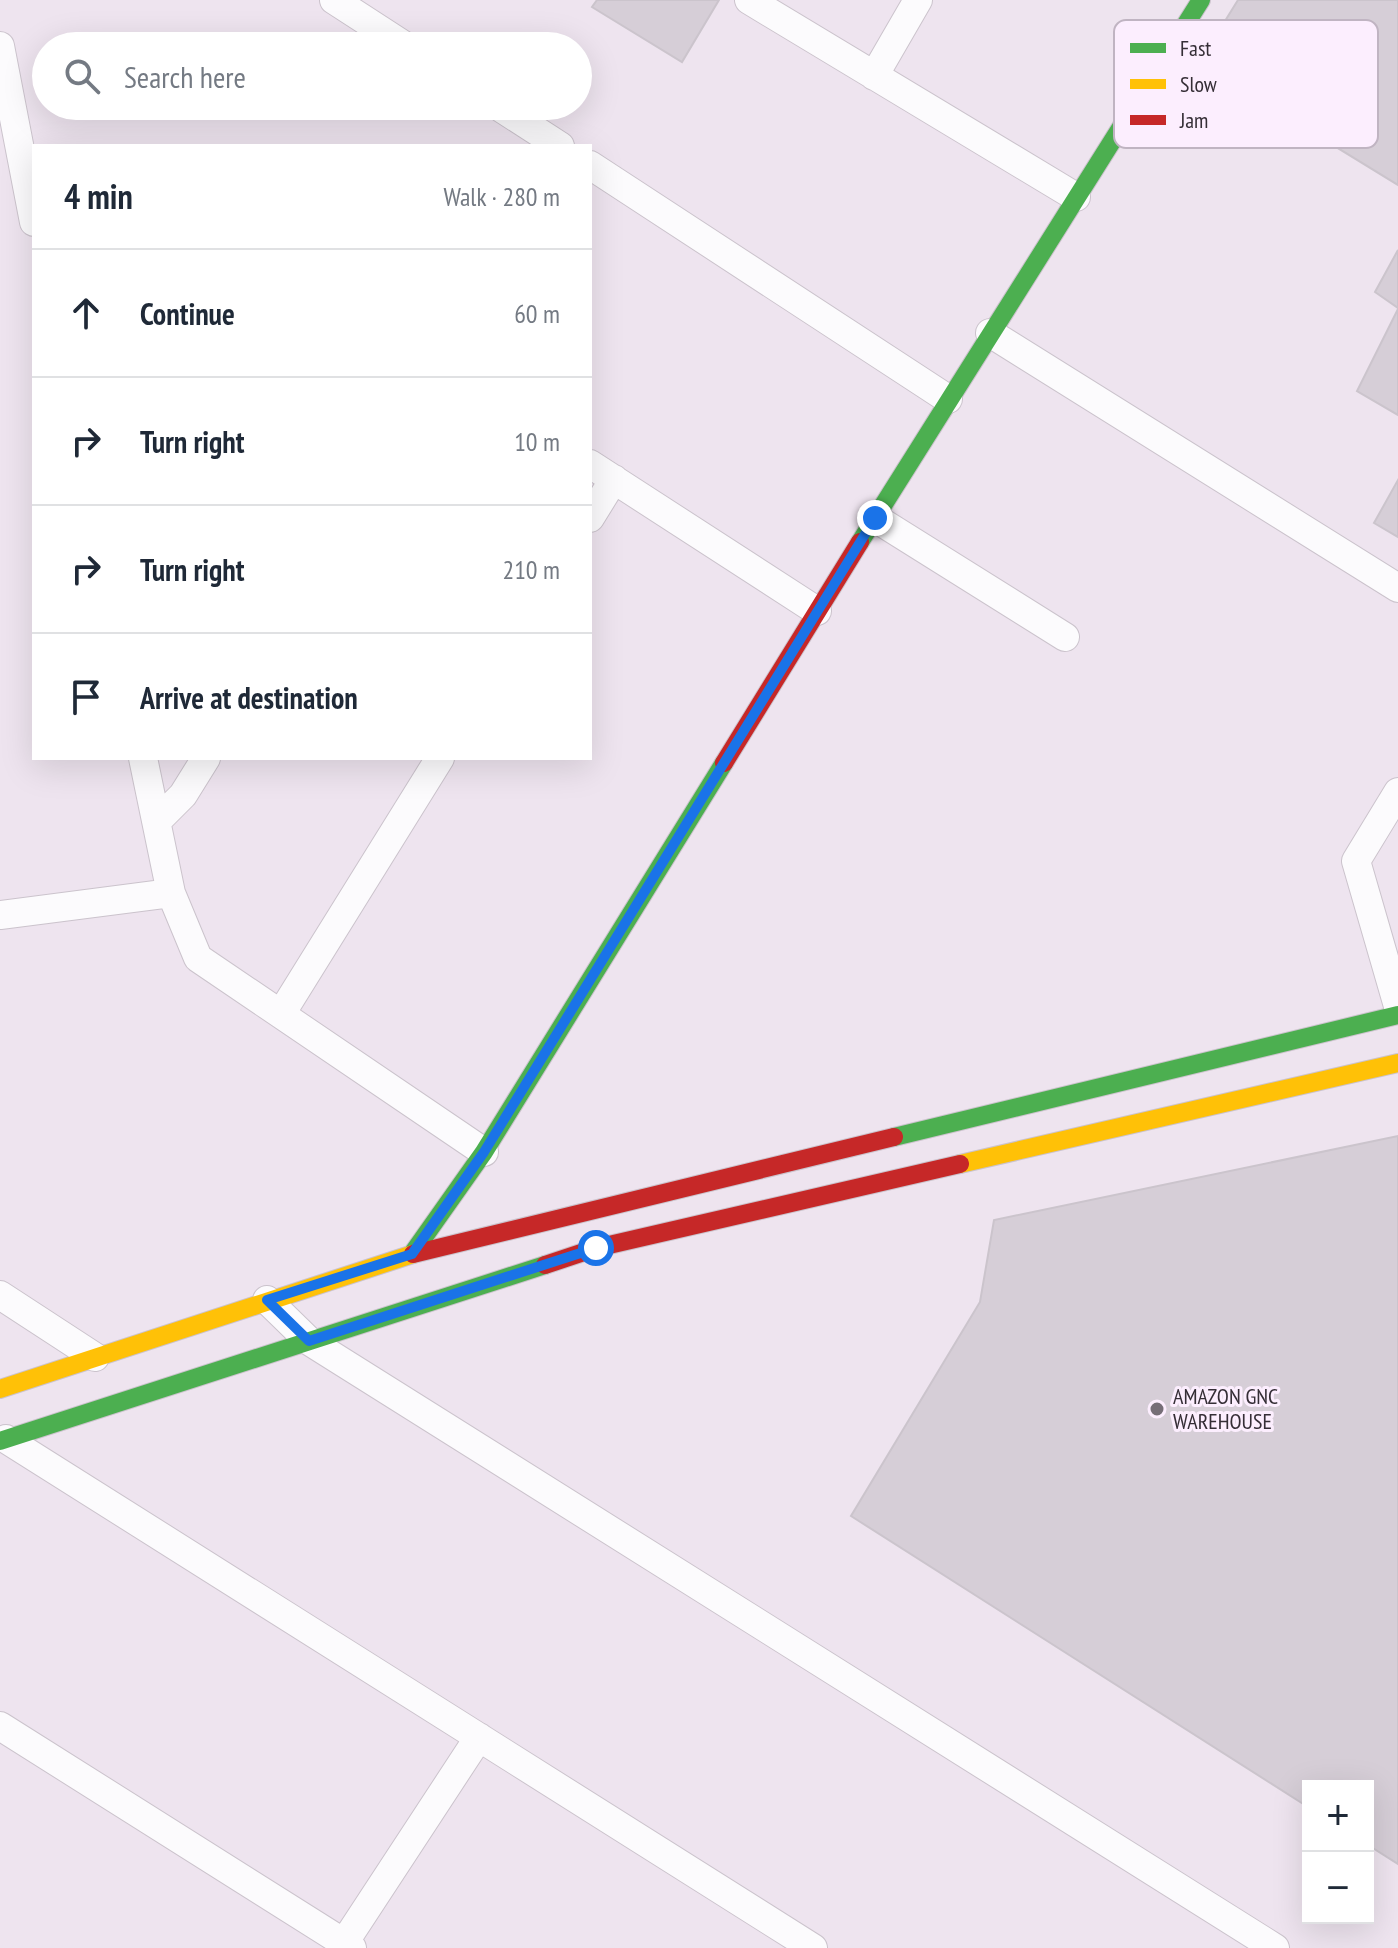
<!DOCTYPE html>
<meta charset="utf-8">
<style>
body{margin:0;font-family:"PT Sans Narrow",sans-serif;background:#f2f2f3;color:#1f2937}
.controls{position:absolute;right:24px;bottom:24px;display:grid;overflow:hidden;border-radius:0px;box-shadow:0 8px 32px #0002}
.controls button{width:72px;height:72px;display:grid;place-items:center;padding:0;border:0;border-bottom:2px solid #e0e1e3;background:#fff;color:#1f2937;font:40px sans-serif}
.stop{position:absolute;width:24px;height:24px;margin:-18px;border:6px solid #1a73e8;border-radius:50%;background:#fff}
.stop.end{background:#1a73e8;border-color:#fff;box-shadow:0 2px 8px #0008}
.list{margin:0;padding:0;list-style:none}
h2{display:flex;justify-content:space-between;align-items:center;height:104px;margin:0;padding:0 32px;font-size:34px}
h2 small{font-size:26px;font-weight:400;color:#747a83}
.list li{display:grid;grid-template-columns:52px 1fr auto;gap:24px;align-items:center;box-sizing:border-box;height:128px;padding:0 32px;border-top:2px solid #e0e1e3}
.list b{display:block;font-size:30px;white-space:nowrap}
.list em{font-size:26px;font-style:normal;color:#747a83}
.icon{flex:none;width:44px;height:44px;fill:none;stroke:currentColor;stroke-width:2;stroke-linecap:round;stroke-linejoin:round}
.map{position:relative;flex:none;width:1398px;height:1948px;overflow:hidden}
.search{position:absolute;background:#fff;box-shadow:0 8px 32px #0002;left:32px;top:32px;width:560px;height:88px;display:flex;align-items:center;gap:20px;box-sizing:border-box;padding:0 28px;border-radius:44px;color:#747a83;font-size:30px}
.panel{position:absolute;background:#fff;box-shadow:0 8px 32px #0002;left:32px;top:144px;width:560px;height:616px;border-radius:0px}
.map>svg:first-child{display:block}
.building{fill:#d6ced7;stroke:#cbc4cc;stroke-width:2}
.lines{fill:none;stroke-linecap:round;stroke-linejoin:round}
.street-casing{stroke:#cbc3cc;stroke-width:30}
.fast-casing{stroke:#cbc3cc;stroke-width:20}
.slow-casing{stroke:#cbc3cc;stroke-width:20}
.jam-casing{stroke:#cbc3cc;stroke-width:20}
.street{stroke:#fcfbfd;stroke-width:28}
.fast{stroke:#4caf50;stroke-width:18}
.slow{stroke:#ffc107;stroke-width:18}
.jam{stroke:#c62828;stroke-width:18}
.route{stroke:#1a73e8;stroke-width:10}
.poi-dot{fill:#766e77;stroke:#fceefe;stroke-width:3}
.labels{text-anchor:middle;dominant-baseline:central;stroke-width:6;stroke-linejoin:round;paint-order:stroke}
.poi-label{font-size:22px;fill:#352e36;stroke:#fceefe;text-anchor:start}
.key{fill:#fceefe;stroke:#c0b4c2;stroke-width:2}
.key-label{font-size:22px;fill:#352e36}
</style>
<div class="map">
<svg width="1398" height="1948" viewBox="0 0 1398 1948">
<rect width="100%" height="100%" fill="#eee4ef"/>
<path class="building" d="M597,0h122l-37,62 -90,-55z
M1238,0h160v185l-199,-122z
M1398,250v58l-23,-16z
M1398,309v106l-41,-24z
M1398,480v57l-24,-14z
M1398,1136v728l-30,-19v-59h-60v21l-457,-291 129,-214 14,-82z"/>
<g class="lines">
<g class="street-casing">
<path id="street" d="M334,0l71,46
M749,0l327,197
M0,46l34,176
M874,76l44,-76
M498,106l62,40
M590,165l358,234
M990,333l408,255
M590,464l227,147
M590,518l24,-39
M875,518l190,119
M143,758l28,135 27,65 286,194
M1398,792l-42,69 42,145
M157,821l26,-26 23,-37
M0,915l171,-22
M281,1014l159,-256
M0,1295l95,62
M267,1300l42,41 966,607
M6,1439l807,509
M0,1726l352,222
M344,1943l135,-206"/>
</g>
<g class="fast-casing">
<path id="fast" d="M860,542l341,-542
M894,1137l504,-122
M412,1254l72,-102 240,-389
M0,1441l545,-176"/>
</g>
<g class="slow-casing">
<path id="slow" d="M960,1164l438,-101
M0,1389l413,-135"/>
</g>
<g class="jam-casing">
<path id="jam" d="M724,763l136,-221
M413,1254l481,-117
M545,1265l51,-17 364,-84"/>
</g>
<use href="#street" class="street"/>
<use href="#fast" class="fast"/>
<use href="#slow" class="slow"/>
<use href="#jam" class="jam"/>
</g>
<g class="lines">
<path class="route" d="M596,1248l-287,93 -42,-41 145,-46 72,-102 391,-634"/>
</g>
<circle class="poi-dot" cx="1157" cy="1409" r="8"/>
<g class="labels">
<g class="poi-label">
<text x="1173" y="1396">AMAZON GNC<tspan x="1173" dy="25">WAREHOUSE</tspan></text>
</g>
</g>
<rect x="1114" y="20" width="264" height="128" rx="12" class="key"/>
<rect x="1130" y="43" width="36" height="10" fill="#4caf50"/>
<rect x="1130" y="79" width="36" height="10" fill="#ffc107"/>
<rect x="1130" y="115" width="36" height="10" fill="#c62828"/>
<g class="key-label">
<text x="1180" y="56">Fast</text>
<text x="1180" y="92">Slow</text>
<text x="1180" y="128">Jam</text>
</g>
</svg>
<div class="controls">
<button>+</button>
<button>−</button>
</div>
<div class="stop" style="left:596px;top:1248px"></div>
<div class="stop end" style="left:875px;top:518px"></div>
<div class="search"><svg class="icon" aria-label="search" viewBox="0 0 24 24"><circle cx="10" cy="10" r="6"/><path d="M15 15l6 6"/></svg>Search here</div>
<section class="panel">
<h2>4 min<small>Walk · 280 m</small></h2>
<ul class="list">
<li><svg class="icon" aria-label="ahead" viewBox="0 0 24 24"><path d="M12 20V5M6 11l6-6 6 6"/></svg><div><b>Continue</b></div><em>60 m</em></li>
<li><svg class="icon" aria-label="right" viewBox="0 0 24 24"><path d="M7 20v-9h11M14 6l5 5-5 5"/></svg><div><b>Turn right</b></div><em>10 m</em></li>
<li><svg class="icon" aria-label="right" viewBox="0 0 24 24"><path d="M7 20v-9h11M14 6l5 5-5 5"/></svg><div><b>Turn right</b></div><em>210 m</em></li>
<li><svg class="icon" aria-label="arrive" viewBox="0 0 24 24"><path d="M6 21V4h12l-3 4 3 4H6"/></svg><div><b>Arrive at destination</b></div></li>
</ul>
</section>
</div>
